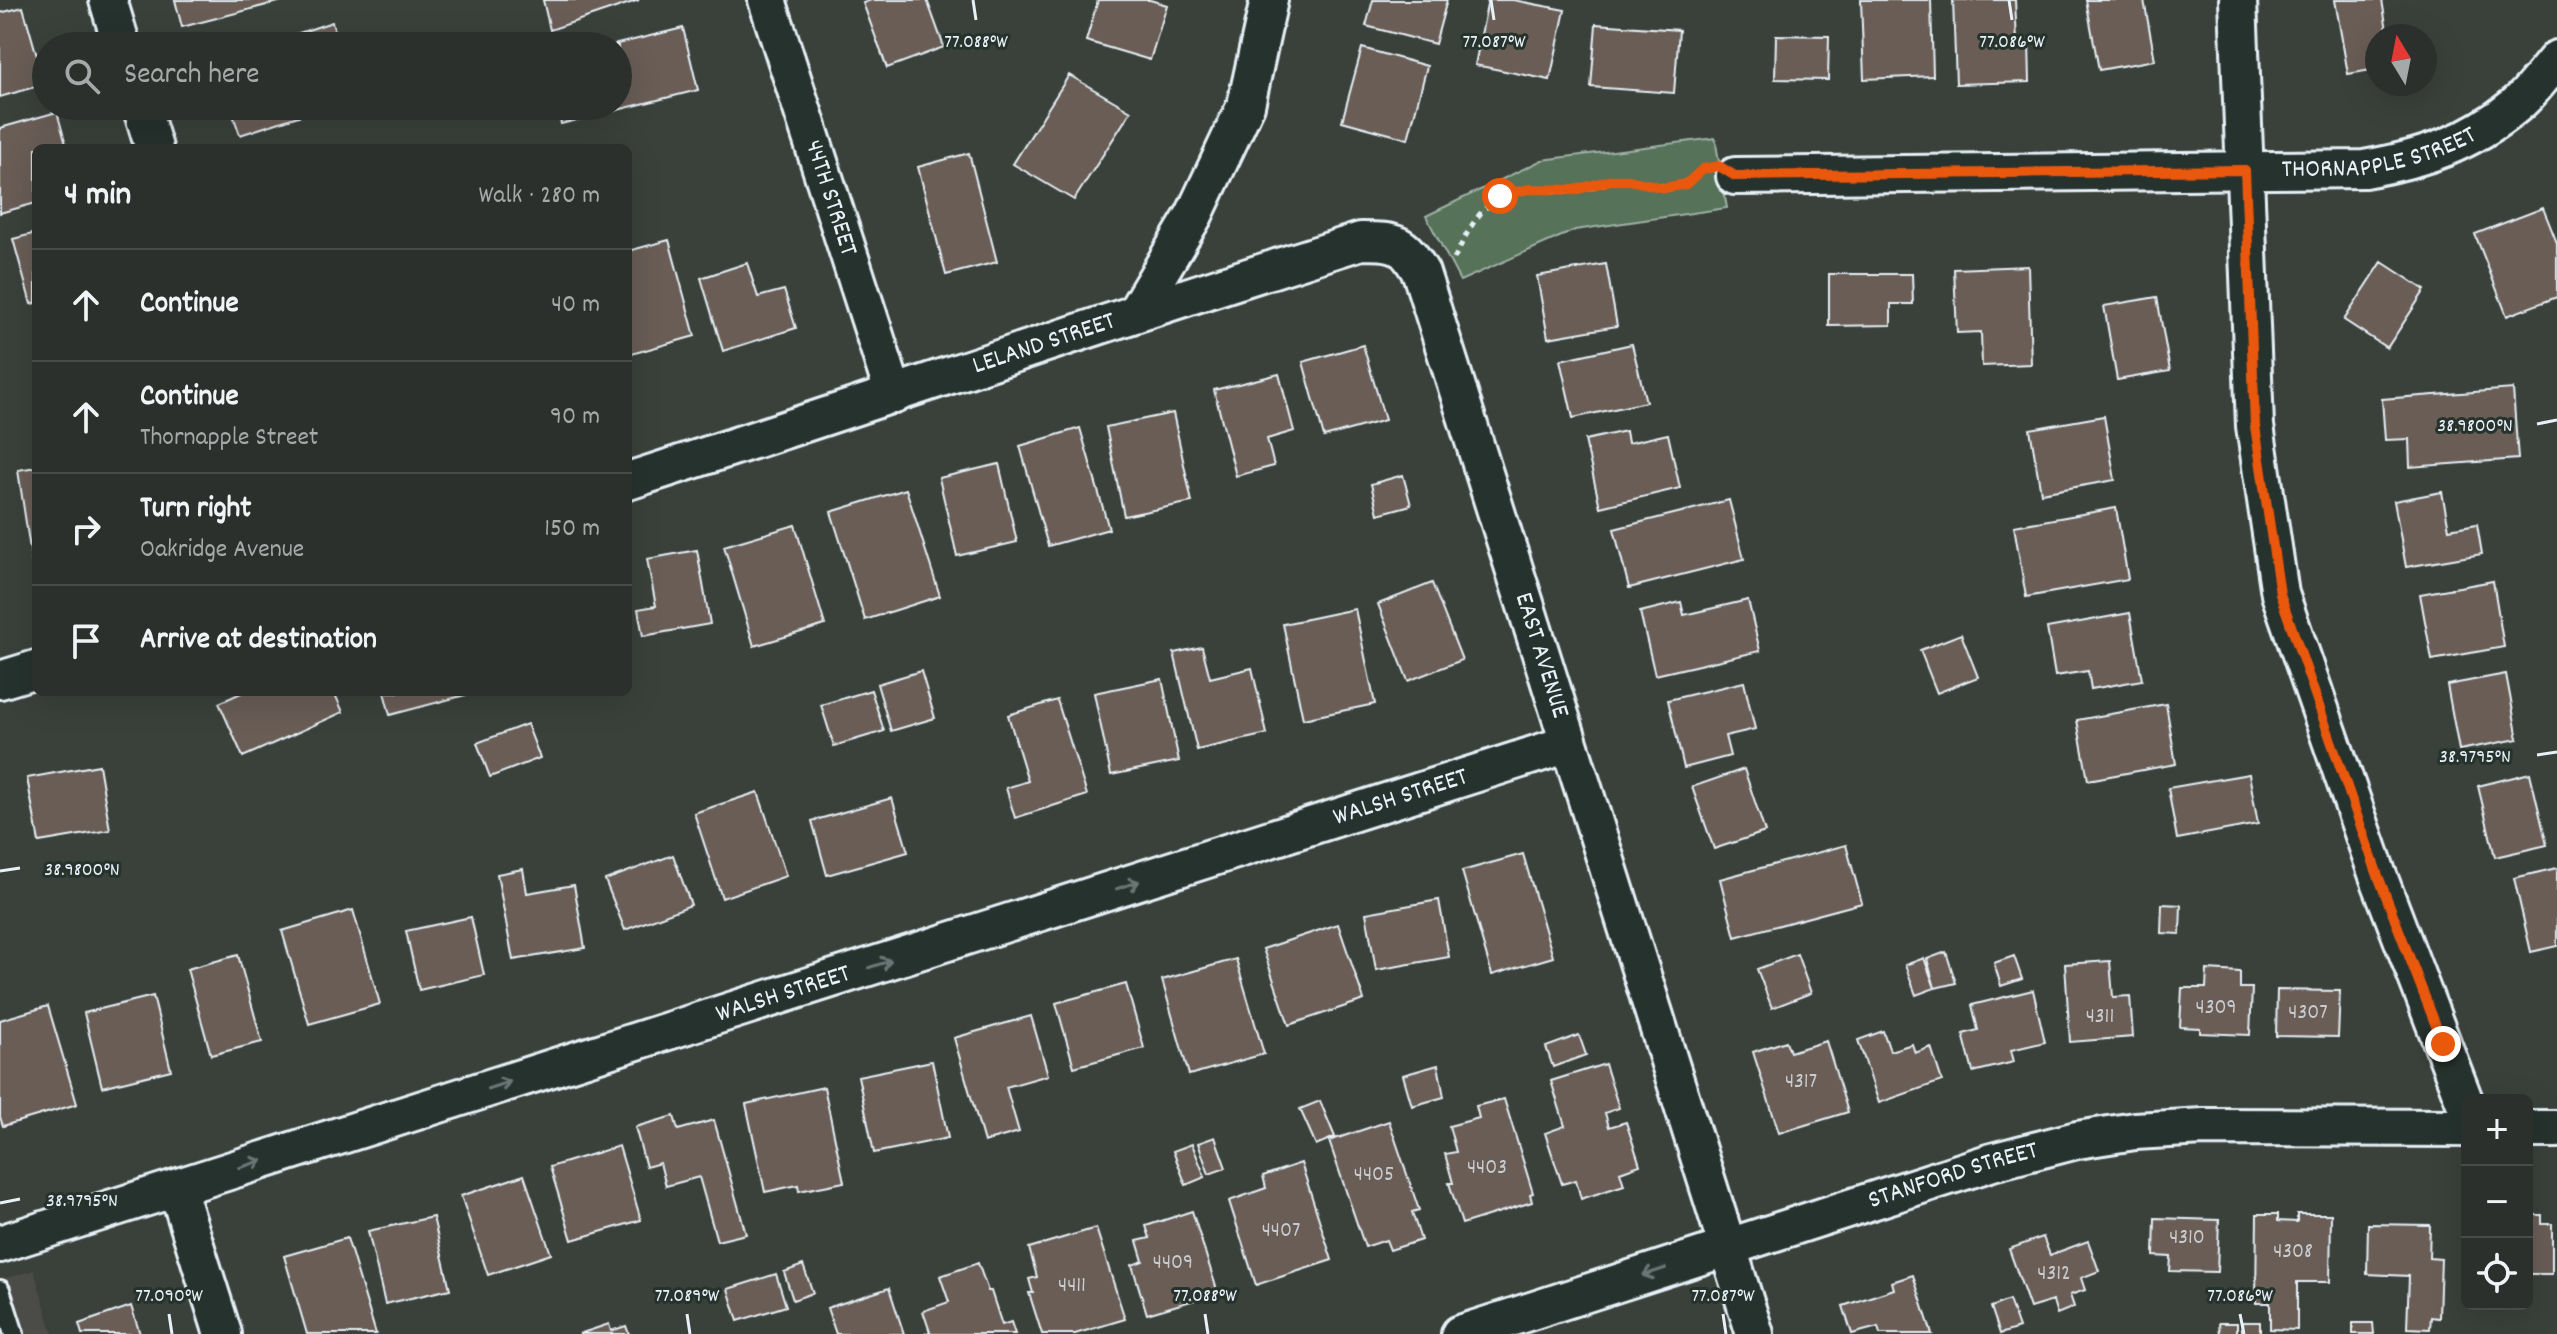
<!DOCTYPE html>
<meta charset="utf-8">
<style>
body{margin:0;font-family:Dekko,sans-serif;background:#343834;color:#f1f3f6}
.controls{position:absolute;right:24px;bottom:24px;display:grid;overflow:hidden;border-radius:12px;box-shadow:0 8px 32px #0002}
.controls button{width:72px;height:72px;display:grid;place-items:center;padding:0;border:0;border-bottom:2px solid #484b48;background:#2c302c;color:#f1f3f6;font:40px sans-serif}
.compass{position:absolute;left:2365px;top:24px;width:72px;height:72px;border-radius:50%;background:#2c302c;box-shadow:0 8px 32px #0002;rotate:350deg}
.stop{position:absolute;width:24px;height:24px;margin:-18px;border:6px solid #ea580c;border-radius:50%;background:#fff}
.stop.end{background:#ea580c;border-color:#fff;box-shadow:0 2px 8px #0008}
.list{margin:0;padding:0;list-style:none}
h2{display:flex;justify-content:space-between;align-items:center;height:104px;margin:0;padding:0 32px;font-size:34px}
h2 small{font-size:26px;font-weight:400;color:#a6a9a9}
.list li{display:grid;grid-template-columns:52px 1fr auto;gap:24px;align-items:center;box-sizing:border-box;height:112px;padding:0 32px;border-top:2px solid #484b48}
.list b{display:block;font-size:30px;white-space:nowrap}
.list p{margin:0;font-size:26px;white-space:nowrap;color:#a6a9a9}
.list em{font-size:26px;font-style:normal;color:#a6a9a9}
.icon{flex:none;width:44px;height:44px;fill:none;stroke:currentColor;stroke-width:2;stroke-linecap:round;stroke-linejoin:round}
.map{position:relative;flex:none;width:2557px;height:1334px;overflow:hidden}
.search{position:absolute;background:#2c302c;box-shadow:0 8px 32px #0002;left:32px;top:32px;width:600px;height:88px;display:flex;align-items:center;gap:20px;box-sizing:border-box;padding:0 28px;border-radius:44px;color:#a6a9a9;font-size:30px}
.panel{position:absolute;background:#2c302c;box-shadow:0 8px 32px #0002;left:32px;top:144px;width:600px;height:552px;border-radius:12px}
.map>svg:first-child{display:block}
.built{fill:#4b4c47}
.green{fill:#567259;stroke:#9fb2a8;stroke-width:2}
.building{fill:#695d57;stroke:#e8f1f8;stroke-width:2}
.lines{fill:none;stroke-linecap:round;stroke-linejoin:round}
.service-casing{stroke:#e8f1f8;stroke-width:24}
.minor-casing{stroke:#e8f1f8;stroke-width:42}
.path{stroke:#e8f1f8;stroke-width:5;stroke-dasharray:6 6;stroke-linecap:butt}
.service{stroke:#26332d;stroke-width:18}
.minor{stroke:#26332d;stroke-width:36}
.oneway{stroke:#6a7674}
.route{stroke:#ea580c;stroke-width:10}
.ticks{fill:none;stroke:#e8f1f8;stroke-width:3}
.labels{text-anchor:middle;dominant-baseline:central;stroke-width:6;stroke-linejoin:round;paint-order:stroke}
.number-label{font-size:22px;fill:#c8ccd0}
.street-label{font-size:26px;fill:#e8f1f8;stroke:#26332d}
.ticks-label{font-size:20px;text-anchor:middle;fill:#e8f1f8;stroke:#26332d;stroke-width:6;stroke-linejoin:round;paint-order:stroke}
</style>
<div class="map">
<svg width="2557" height="1334" viewBox="0 0 2557 1334">
<rect width="100%" height="100%" fill="#3a403a"/>
<filter id="ink" filterUnits="userSpaceOnUse"><feTurbulence type="fractalNoise" baseFrequency=".0125" numOctaves="2"/><feDisplacementMap in="SourceGraphic" scale="16" xChannelSelector="R" yChannelSelector="G"/><feConvolveMatrix kernelMatrix="1 2 1 2 8 2 1 2 1" color-interpolation-filters="sRGB"/></filter>
<g filter="url(#ink)">
<path class="built" d="M34,1270l19,64h-53v-54z"/>
<path class="green" d="M1715,138l12,70 -152,22 -115,51 -34,-65 116,-56z"/>
<path class="building" d="M175,0h111l-104,27z
M543,0h96l-89,30z
M871,0h56l17,47 -57,21 -24,-65z
M1098,0h52l17,5 -17,55 -64,-19z
M1373,0h74l-12,44 -69,-18z
M1488,0h25l52,10 -15,70 -75,-15z
M1861,0h70l2,76 -69,3z
M1953,0h62l2,42 12,-1 1,41 -74,2z
M2086,0h58l11,60 -56,10z
M2335,0h47l6,36h-11v33l-29,5z
M23,7l22,77 -45,13v-84z
M332,22l8,24h-80z
M1596,24l83,6 -5,63 -83,-6z
M683,28l15,62 -137,34 -4,-18h61v-60h-9z
M1776,35l53,1 -1,44 -53,-1z
M1362,48l65,18 -19,73 -66,-18z
M1069,75l62,36 -57,89 -61,-36z
M230,106h99l-89,29z
M57,112l10,36h-31v55l-36,10v-85z
M969,153l28,109 -51,13 -28,-108z
M2543,208l14,35v54l-50,19 -32,-82z
M36,233v70l-5,1 -18,-65z
M669,240l26,96 -67,19v-104z
M2382,262l43,28 -38,58 -43,-28z
M747,263l11,34 26,-7 12,38 -73,23 -22,-73z
M1606,264l11,62 -69,12 -11,-62z
M2028,266l3,98 -49,2 -1,-34 -24,1 -3,-64z
M1829,274h83l1,30h-22v21l-62,1z
M2157,297l13,74 -53,9 -13,-74z
M1632,344l14,58 -73,16 -13,-58z
M1363,345l22,75 -61,17 -21,-75z
M1279,374l15,57 -27,8 7,27 -38,10 -22,-86z
M2513,389l5,70 -108,8 -1,-28 -24,1 -3,-41z
M1173,413l19,89 -68,14 -18,-89z
M2104,416l11,64 -74,13 -11,-64z
M1080,428l29,101 -61,17 -28,-100z
M1626,431l2,12 40,-9 12,54 -80,19 -15,-67z
M999,464l18,78 -60,14 -18,-78z
M36,467v108l-2,1 -16,-106z
M1403,475l8,30 -33,9 -7,-30z
M906,489l34,107 -75,24 -34,-108z
M2442,492l7,37 28,-5 5,30 -76,13 -12,-66z
M1729,500l15,59 -115,29 -15,-59z
M2116,508l12,71 -102,18 -12,-71z
M795,525l30,100 -71,21 -30,-100z
M697,550l13,74 -67,12 -5,-27 18,-3 -9,-47z
M2493,581l11,66 -72,13 -12,-66z
M1432,583l30,77 -54,21 -30,-77z
M1748,600l12,51 -105,24 -15,-63 41,-10 3,13z
M1355,609l20,95 -72,15 -20,-95z
M2130,613l12,67 -51,9 -3,-18 -33,5 -8,-48z
M1961,634l17,43 -41,16 -17,-43z
M1202,647l8,31 42,-10 15,66 -70,16 -23,-97z
M921,671l14,47 -44,13 -14,-47z
M2506,674l12,65 -59,11 -12,-65z
M1162,679l17,82 -68,14 -17,-82z
M1744,682l11,47 -30,7 5,20 -46,12 -16,-68z
M871,690l13,41 -50,15 -13,-41z
M243,692h91l9,20 -100,45 -24,-54z
M384,692h89v1l-83,22z
M1057,700l30,95 -72,23 -9,-30 22,-7 -20,-66z
M2166,704l10,60 -88,16 -11,-60z
M527,724l13,34 -50,19 -13,-34z
M99,765l11,65 -71,12 -12,-64z
M1744,769l21,63 -51,17 -22,-62z
M2530,773l17,72 -52,12 -17,-71z
M2249,774l9,50 -81,15 -9,-51z
M758,792l28,84 -64,22 -28,-85z
M892,798l16,54 -81,23 -15,-54z
M1846,845l16,58 -127,34 -15,-58z
M1523,854l30,103 -61,18 -30,-104z
M673,855l18,50 -66,25 -20,-50z
M2557,868v78l-26,6 -17,-74z
M523,869l4,24 47,-8 11,63 -72,12 -16,-86z
M1439,900l10,57 -73,13 -10,-57z
M2162,904l19,1 -1,29 -19,-1z
M353,910l27,94 -71,20 -27,-93z
M471,917l13,58 -65,15 -13,-59z
M1338,924l26,76 -75,25 -26,-76z
M1946,952l10,31 -21,5 -8,-29z
M1797,954l14,39 -39,15 -15,-39z
M238,955l24,87 -51,13 -24,-86z
M2014,956l8,23 -21,7 -7,-23z
M1924,958l11,30 -19,7 -11,-30z
M1236,959l28,95 -75,21 -27,-95z
M2110,961l3,36 17,-1 3,41 -63,5 -5,-78z
M2207,970l33,2v16h12l-2,47 -50,-2v-5l-20,-1 2,-39h24z
M1126,984l18,64 -70,19 -18,-64z
M2033,990l12,52 -34,8 3,12 -41,10 -10,-38 15,-4 -6,-25z
M2277,990l63,1 -2,46 -62,-1z
M153,996l18,74 -69,17 -18,-74z
M48,1006l29,98 -74,22 -3,-9v-97z
M1031,1016l17,59 -42,12 13,45 -35,10 -30,-104z
M1883,1031l7,20 22,-7 3,9 16,-6 11,34 -63,22 -21,-63z
M1579,1035l7,20 -33,12 -7,-20z
M1786,1041l4,11 36,-11 22,71 -69,21 -26,-81z
M932,1061l16,77 -74,15 -16,-77z
M1605,1064l14,44 -14,5 4,14 17,-5 14,43 -20,7 4,13 -43,14 -5,-19 -14,4 -17,-51 20,-7 -14,-45z
M1438,1065l6,32 -32,9 -9,-31z
M824,1087l20,95 -45,9 -1,-6 -33,7 -19,-88z
M1504,1099l29,94 -3,1 2,8 -70,22 -13,-41h4l-8,-29 11,-2 -7,-26 30,-8 -3,-12z
M1320,1101l15,36 -19,8 -16,-36z
M674,1116l4,14 36,-10 32,114 -29,7 -18,-64 -33,9 -6,-23 -14,4 -11,-40z
M1389,1121l30,89 -7,2 9,28 -31,10 -4,-10 -21,7 -36,-106z
M1215,1137l11,31 -17,6 -11,-31z
M1192,1144l13,33 -19,8 -13,-34z
M619,1146l22,74 -69,20 -22,-73z
M1301,1163l31,97 -76,25 -27,-84 37,-13 -3,-12z
M524,1175l27,79 -63,21 -27,-79z
M1192,1211l26,82 -71,21 -15,-49 11,-4 -6,-20 13,-3 -4,-12z
M2257,1214h21v7l19,1v-8h34l-1,68h-33v48l-27,-1v-26h-14z
M2527,1215h15v9h10v50h-25z
M433,1217l17,72 -65,15 -17,-73z
M2155,1218l64,2 -2,52 -47,-1 1,-14 -17,-1z
M2368,1224l62,1 -1,33 12,1 -2,59 -8,-1 -1,12 -23,-1 2,-52 -42,-2z
M1096,1228l29,91 -50,15h-33l-13,-41h4l-4,-14 8,-2 -8,-29z
M2043,1237l7,18 38,-14 11,30 -18,7 4,12 -15,5 4,12 -17,7 -4,-13 -23,7 -21,-59z
M347,1238l29,96h-69l-23,-78z
M978,1263l10,28h3l11,34 9,-3 4,12h-91l6,-2 -7,-21 26,-9 -9,-26z
M803,1265l10,28 -20,7 -9,-28z
M776,1274l10,32 -48,15 -10,-32z
M1913,1275l19,59h-52l-2,-7 -26,7 -9,-28 51,-17 -2,-7z
M889,1288l15,46h-68l-9,-26z
M2009,1300l10,28 -19,6 -9,-27z
M131,1306l9,28h-58l-3,-10z
M2242,1322h18v12h-18z
M2219,1323h18v11h-17z
M2353,1323h20l1,11h-21z
M609,1324l2,7 15,-5 3,8h-50z"/>
<g class="lines">
<g class="service-casing">
<path id="service" d="M0,1290l14,44"/>
</g>
<g class="minor-casing">
<g id="minor">
<path d="M108,0l14,46"/>
<path id="s1" d="M767,0l127,395"/>
<path d="M2238,0l17,426 25,168 97,279 90,235"/>
<path d="M141,106l13,42"/>
<path id="s2" d="M1735,176l629,-7c58,-10 105,-25 152,-64 15,-12 28,-31 41,-46"/>
<path d="M1136,312l58,-97 52,-110 23,-105"/>
<path id="s3" d="M628,481c245,-79 488,-163 733,-240 36,0 42,1 60,32l334,1061"/>
<path d="M0,680l36,-11"/>
<path d="M2527,1129h30"/>
<path d="M177,1188l46,146"/>
<path id="s4" d="M0,1244l1568,-500"/>
<path id="s5" d="M1460,1334l532,-172 85,-22 58,-9 69,-4 263,1"/>
</g>
</g>
<path class="path" d="M1454,259c18,-36 31,-67 77,-70 15,0 29,3 44,1 19,-1 35,-12 54,-10 30,3 43,17 69,-7"/>
<use href="#service" class="service"/>
<use href="#minor" class="minor"/>
</g>
<defs><path id="oneway-shaft" d="M-6 0H5M1.5-3L5.5 0L1.5 3" fill="none" stroke-width="1.6" stroke-linecap="round" stroke-linejoin="round" transform="scale(2)"/></defs>
<g class="oneway">
<use href="#oneway-shaft" transform="translate(1128 885) rotate(-18)"/>
<use href="#oneway-shaft" transform="translate(880 964) rotate(-18)"/>
<use href="#oneway-shaft" transform="translate(499 1085) rotate(-18)"/>
<use href="#oneway-shaft" transform="translate(251 1164) rotate(-18)"/>
<use href="#oneway-shaft" transform="translate(1654 1272) rotate(162)"/>
</g>
</g>
<g class="lines" filter="url(#ink)">
<path class="route" d="M1500,196l29,-7 46,1 36,-10h18l35,8 22,-4 17,-15 16,-3 16,10 510,-6 10,256 25,168 97,279 66,171"/>
</g>
<path class="ticks" d="M973,0l3,20M1491,0l3,20M2009,0l3,20M2537,424l20,-4M2537,755l20,-3M0,871l20,-3M0,1203l20,-4M169,1314l3,20M687,1314l3,20M1205,1314l3,20M1723,1314l3,20M2240,1314l4,20"/>
<g class="labels">
<g class="number-label">
<text x="2216" y="1008">4309</text>
<text x="2308" y="1013">4307</text>
<text x="2100" y="1017">4311</text>
<text x="1801" y="1082">4317</text>
<text x="1487" y="1168">4403</text>
<text x="1374" y="1175">4405</text>
<text x="1281" y="1231">4407</text>
<text x="2187" y="1238">4310</text>
<text x="2293" y="1252">4308</text>
<text x="1173" y="1263">4409</text>
<text x="2054" y="1274">4312</text>
<text x="1072" y="1286">4411</text>
</g>
<g class="street-label">
<text stroke="none"><textPath href="#s2" startOffset="646">THORNAPPLE STREET</textPath></text>
<text stroke="none"><textPath href="#s1" startOffset="208">44TH STREET</textPath></text>
<text stroke="none"><textPath href="#s3" startOffset="438">LELAND STREET</textPath></text>
<text stroke="none"><textPath href="#s3" startOffset="1246">EAST AVENUE</textPath></text>
<text stroke="none"><textPath href="#s4" startOffset="1470">WALSH STREET</textPath></text>
<text stroke="none"><textPath href="#s4" startOffset="822">WALSH STREET</textPath></text>
<text stroke="none"><textPath href="#s5" startOffset="518">STANFORD STREET</textPath></text>
</g>
</g>
<g class="ticks-label">
<text x="976" y="47">77.088°W</text>
<text x="1494" y="47">77.087°W</text>
<text x="2012" y="47">77.086°W</text>
<text x="2475" y="431">38.9800°N</text>
<text x="2475" y="762">38.9795°N</text>
<text x="82" y="875">38.9800°N</text>
<text x="82" y="1206">38.9795°N</text>
<text x="169" y="1301">77.090°W</text>
<text x="687" y="1301">77.089°W</text>
<text x="1205" y="1301">77.088°W</text>
<text x="1723" y="1301">77.087°W</text>
<text x="2240" y="1301">77.086°W</text>
</g>
</svg>
<div class="controls">
<button>+</button>
<button>−</button>
<button><svg class="icon" aria-label="locate" viewBox="0 0 24 24"><circle cx="12" cy="12" r="6"/><path d="M12 2v4M12 18v4M2 12h4M18 12h4"/></svg></button>
</div>
<svg class="compass" viewBox="-18 -18 36 36"><path d="M0-13l5 13h-10z" fill="#e53935"/><path d="M0 13l5-13h-10z" fill="#a6a9a9"/></svg>
<div class="stop" style="left:1500px;top:196px"></div>
<div class="stop end" style="left:2443px;top:1044px"></div>
<div class="search"><svg class="icon" aria-label="search" viewBox="0 0 24 24"><circle cx="10" cy="10" r="6"/><path d="M15 15l6 6"/></svg>Search here</div>
<section class="panel">
<h2>4 min<small>Walk · 280 m</small></h2>
<ul class="list">
<li><svg class="icon" aria-label="ahead" viewBox="0 0 24 24"><path d="M12 20V5M6 11l6-6 6 6"/></svg><div><b>Continue</b></div><em>40 m</em></li>
<li><svg class="icon" aria-label="ahead" viewBox="0 0 24 24"><path d="M12 20V5M6 11l6-6 6 6"/></svg><div><b>Continue</b><p>Thornapple Street</p></div><em>90 m</em></li>
<li><svg class="icon" aria-label="right" viewBox="0 0 24 24"><path d="M7 20v-9h11M14 6l5 5-5 5"/></svg><div><b>Turn right</b><p>Oakridge Avenue</p></div><em>150 m</em></li>
<li><svg class="icon" aria-label="arrive" viewBox="0 0 24 24"><path d="M6 21V4h12l-3 4 3 4H6"/></svg><div><b>Arrive at destination</b></div></li>
</ul>
</section>
</div>
